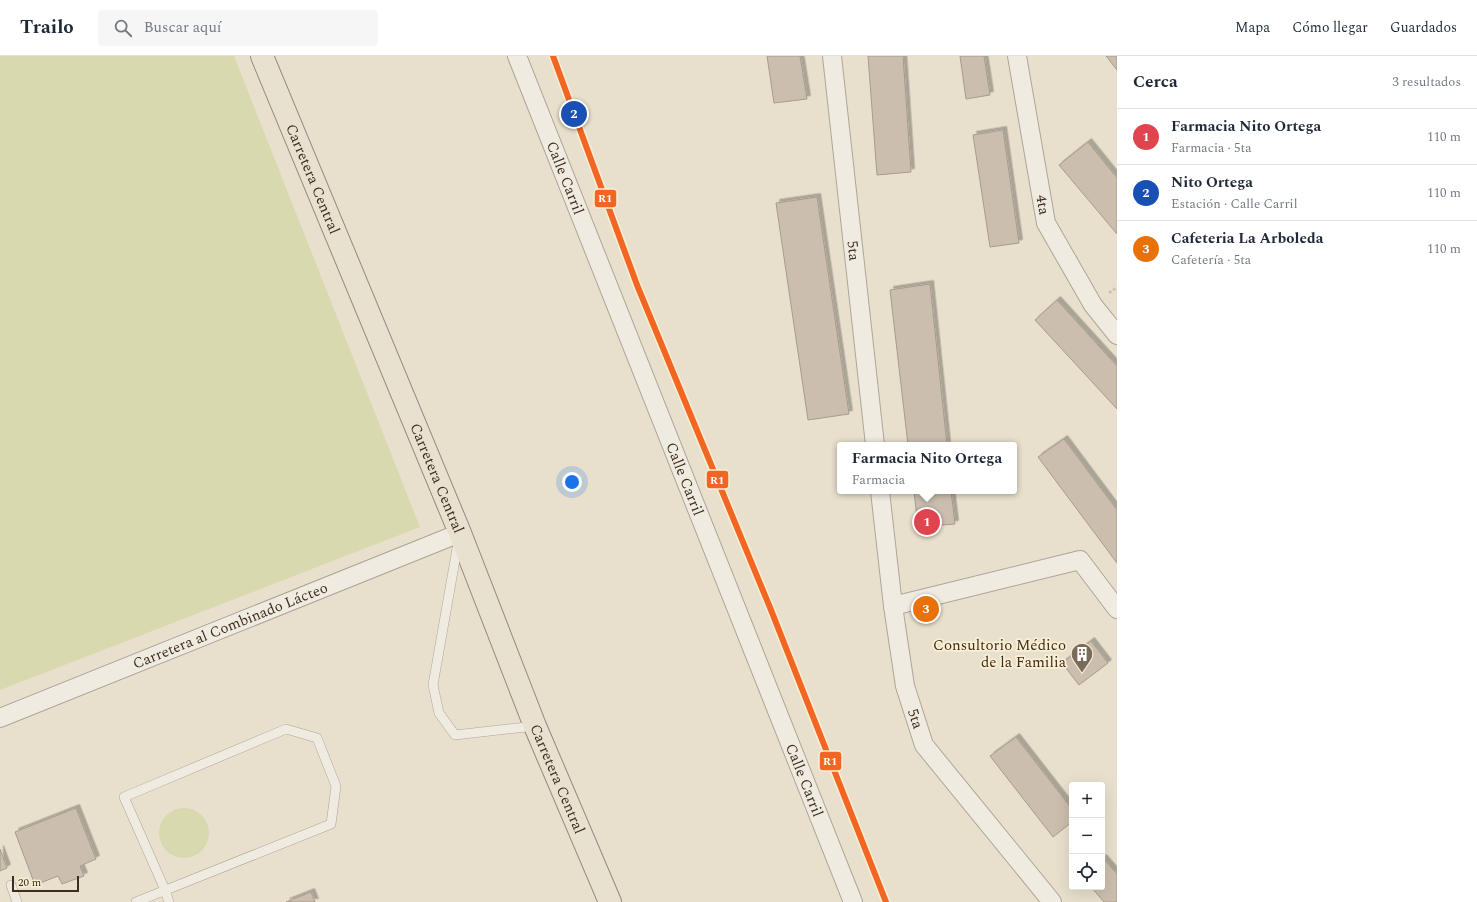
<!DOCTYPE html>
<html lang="es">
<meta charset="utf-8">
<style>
body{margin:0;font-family:Spectral,serif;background:#f6f6f7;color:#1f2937}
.controls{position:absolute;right:12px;bottom:12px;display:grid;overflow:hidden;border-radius:4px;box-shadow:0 4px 16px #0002}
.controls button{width:36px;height:36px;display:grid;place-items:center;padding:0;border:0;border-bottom:1px solid #e0e1e3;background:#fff;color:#1f2937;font:20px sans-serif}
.scale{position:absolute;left:12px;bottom:10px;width:67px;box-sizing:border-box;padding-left:4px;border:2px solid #3e2d1d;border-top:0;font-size:11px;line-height:14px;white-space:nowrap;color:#3e2d1d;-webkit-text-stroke:3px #faefd3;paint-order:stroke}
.you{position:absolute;left:572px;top:426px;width:14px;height:14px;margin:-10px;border:3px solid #fff;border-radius:50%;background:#1a73e8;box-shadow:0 0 0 6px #1a73e833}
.badge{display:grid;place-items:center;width:26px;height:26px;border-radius:50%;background:#111827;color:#fff;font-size:13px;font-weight:700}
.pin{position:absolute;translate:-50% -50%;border:2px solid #fff;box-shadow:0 1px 4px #0006}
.popup{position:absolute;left:837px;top:386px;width:180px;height:52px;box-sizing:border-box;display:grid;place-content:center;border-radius:4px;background:#fff;filter:drop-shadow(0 1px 3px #0005);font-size:13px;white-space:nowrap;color:#747a83}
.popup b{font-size:15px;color:#1f2937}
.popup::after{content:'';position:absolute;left:50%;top:100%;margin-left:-8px;border:8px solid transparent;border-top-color:#fff}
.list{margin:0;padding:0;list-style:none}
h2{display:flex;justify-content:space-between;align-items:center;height:52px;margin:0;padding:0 16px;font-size:17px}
h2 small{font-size:13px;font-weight:400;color:#747a83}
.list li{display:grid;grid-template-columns:26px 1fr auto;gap:12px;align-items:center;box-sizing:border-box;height:56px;padding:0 16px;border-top:1px solid #e0e1e3}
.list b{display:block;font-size:15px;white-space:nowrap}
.list p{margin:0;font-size:13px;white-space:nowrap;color:#747a83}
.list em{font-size:13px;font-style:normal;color:#747a83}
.icon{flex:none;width:22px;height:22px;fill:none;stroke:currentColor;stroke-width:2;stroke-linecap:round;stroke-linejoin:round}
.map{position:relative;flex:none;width:1117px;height:846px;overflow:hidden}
header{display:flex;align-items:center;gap:24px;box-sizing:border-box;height:56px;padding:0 20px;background:#fff;border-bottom:1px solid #e0e1e3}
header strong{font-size:19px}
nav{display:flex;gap:22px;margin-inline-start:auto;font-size:14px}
.search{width:280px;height:36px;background:#f6f6f7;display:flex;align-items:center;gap:10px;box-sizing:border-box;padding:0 14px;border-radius:4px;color:#747a83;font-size:15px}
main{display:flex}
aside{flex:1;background:#fff}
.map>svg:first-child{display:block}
.green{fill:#d8d9ae}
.building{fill:#ccbeae;stroke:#a99b8c;filter:url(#shadow)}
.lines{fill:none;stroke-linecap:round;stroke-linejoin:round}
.service-casing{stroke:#ada597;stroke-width:10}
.minor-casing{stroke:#ada597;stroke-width:20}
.primary-casing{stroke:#938a7d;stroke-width:24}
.path{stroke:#c8c1b7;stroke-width:2.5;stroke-dasharray:3 2;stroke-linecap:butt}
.service{stroke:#f0ebe0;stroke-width:9}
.minor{stroke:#f0ebe0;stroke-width:18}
.primary{stroke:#e8e1d0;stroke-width:22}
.rail-1-casing{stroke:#faefd3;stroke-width:9}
.rail-1{stroke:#f26522;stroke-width:6}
.labels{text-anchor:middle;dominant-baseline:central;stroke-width:3.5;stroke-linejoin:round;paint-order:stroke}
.street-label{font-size:15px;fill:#3e2d1d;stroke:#faefd3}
.poi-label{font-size:15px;fill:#3e2d1d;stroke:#faefd3;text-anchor:end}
.line-badge{stroke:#faefd3;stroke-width:1.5}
.badge-label{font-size:11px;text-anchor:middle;font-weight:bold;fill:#fff}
</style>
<header>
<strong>Trailo</strong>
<div class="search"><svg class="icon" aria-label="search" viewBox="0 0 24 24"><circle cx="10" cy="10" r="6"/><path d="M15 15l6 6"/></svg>Buscar aquí</div>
<nav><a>Mapa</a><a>Cómo llegar</a><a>Guardados</a></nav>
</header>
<main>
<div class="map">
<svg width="1117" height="846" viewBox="0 0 1117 846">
<defs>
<filter id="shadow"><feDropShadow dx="3.5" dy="-3.5" stdDeviation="0" flood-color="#0004"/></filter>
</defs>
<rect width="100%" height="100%" fill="#e8e0cd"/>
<path class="green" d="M0,0h234l186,471 -420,163z
M159 777a25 25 0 1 1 50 0a25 25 0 1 1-50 0Z"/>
<path class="building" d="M767,0h33l7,43 -33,4z
M868,0h35l8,116 -34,3z
M960,0h24l6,39 -24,4z
M1106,0h11v14z
M1003,74l16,113 -29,4 -17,-112z
M1088,86l29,36v56l-58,-69z
M817,141l32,217 -41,6 -32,-217z
M930,228l17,161h-39l-18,-155z
M1057,244l60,66v43l-82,-89z
M1064,383l53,71v53l-79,-106z
M914,435h37l4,33 -37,3z
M1091,585l17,22 -29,22 -17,-22z
M1016,681l56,72v13l-19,15 -63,-81z
M76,752l20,51 -16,7 4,10 -22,8 -4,-8 -23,9 -20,-53z
M0,793l7,19 -7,3z
M1103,802l14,16v28h-13l-13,-15h11v-28z
M311,836l4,10h-29z"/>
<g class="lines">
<g class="service-casing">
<path id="service" d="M458,487l-25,142 6,28 16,22 80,-9
M11,829l6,17
M136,846l195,-78 5,-38 -19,-48 -31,-9 -162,68 41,93 4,12"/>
</g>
<g class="minor-casing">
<g id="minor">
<path id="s1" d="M517,0l336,846"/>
<path id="s2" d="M832,0l43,389"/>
<path id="s3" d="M1017,0l29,167 47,82 24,30"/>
<path id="s4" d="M880,435l13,115 12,80 19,59 128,157"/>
<path d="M893,550l187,-46 37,49"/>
<path id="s5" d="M0,662l460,-185"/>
</g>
</g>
<g class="primary-casing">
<g id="primary">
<path id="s6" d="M262,0l198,477 75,193 75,176"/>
</g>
</g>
<path class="path" d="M1109,237l8,-6"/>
<use href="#service" class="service"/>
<use href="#minor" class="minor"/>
<use href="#primary" class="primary"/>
<g class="rail-1-casing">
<path id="rail-1" d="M553,0l84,229 134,325 115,292"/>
</g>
<use href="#rail-1" class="rail-1"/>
</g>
<defs>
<g id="building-pin" transform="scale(1.15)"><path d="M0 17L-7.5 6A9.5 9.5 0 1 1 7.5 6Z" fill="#7a6c5b" stroke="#faefd3"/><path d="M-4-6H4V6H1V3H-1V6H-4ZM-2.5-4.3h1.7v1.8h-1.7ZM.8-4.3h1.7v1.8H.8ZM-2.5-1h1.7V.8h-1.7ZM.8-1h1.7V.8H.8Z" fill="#fff"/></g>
</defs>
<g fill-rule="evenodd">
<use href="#building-pin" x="1082" y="598"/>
</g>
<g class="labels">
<g class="street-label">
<text stroke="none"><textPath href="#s1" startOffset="131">Calle Carril</textPath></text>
<text stroke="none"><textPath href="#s6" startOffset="133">Carretera Central</textPath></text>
<text stroke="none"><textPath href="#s3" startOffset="151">4ta</textPath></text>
<text stroke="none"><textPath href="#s2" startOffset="196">5ta</textPath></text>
<text stroke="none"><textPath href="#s6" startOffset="457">Carretera Central</textPath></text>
<text stroke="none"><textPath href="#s1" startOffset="455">Calle Carril</textPath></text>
<text stroke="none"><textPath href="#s5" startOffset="248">Carretera al Combinado Lácteo</textPath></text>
<text stroke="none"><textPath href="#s4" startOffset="231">5ta</textPath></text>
<text stroke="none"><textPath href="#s6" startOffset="781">Carretera Central</textPath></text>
<text stroke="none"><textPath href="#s1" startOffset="779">Calle Carril</textPath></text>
</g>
<g class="poi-label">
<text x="1066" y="589">Consultorio Médico<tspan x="1066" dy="17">de la Familia</tspan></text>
</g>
</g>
<g class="line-badge">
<rect x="594" y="133" width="23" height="19" rx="4" fill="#f26522"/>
<rect x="706" y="414" width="23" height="19" rx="4" fill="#f26522"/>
<rect x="819" y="695" width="23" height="20" rx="4" fill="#f26522"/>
</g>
<g class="badge-label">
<text x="605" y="146">R1</text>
<text x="717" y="428">R1</text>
<text x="830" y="709">R1</text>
</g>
</svg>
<div class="controls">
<button>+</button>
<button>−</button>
<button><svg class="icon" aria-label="locate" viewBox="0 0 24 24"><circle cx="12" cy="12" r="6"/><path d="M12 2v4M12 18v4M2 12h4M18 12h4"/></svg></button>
</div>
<div class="scale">20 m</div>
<div class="you"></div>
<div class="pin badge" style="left:927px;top:466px;background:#e0444e">1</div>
<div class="popup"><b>Farmacia Nito Ortega</b>Farmacia</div>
<div class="pin badge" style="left:574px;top:58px;background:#1a4fb4">2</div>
<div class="pin badge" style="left:926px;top:553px;background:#e8710a">3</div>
</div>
<aside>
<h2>Cerca<small>3 resultados</small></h2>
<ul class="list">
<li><span class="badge" style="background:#e0444e">1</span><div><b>Farmacia Nito Ortega</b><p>Farmacia · 5ta</p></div><em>110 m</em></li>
<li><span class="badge" style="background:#1a4fb4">2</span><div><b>Nito Ortega</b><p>Estación · Calle Carril</p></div><em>110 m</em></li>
<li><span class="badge" style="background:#e8710a">3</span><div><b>Cafeteria La Arboleda</b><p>Cafetería · 5ta</p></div><em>110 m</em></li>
</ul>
</aside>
</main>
